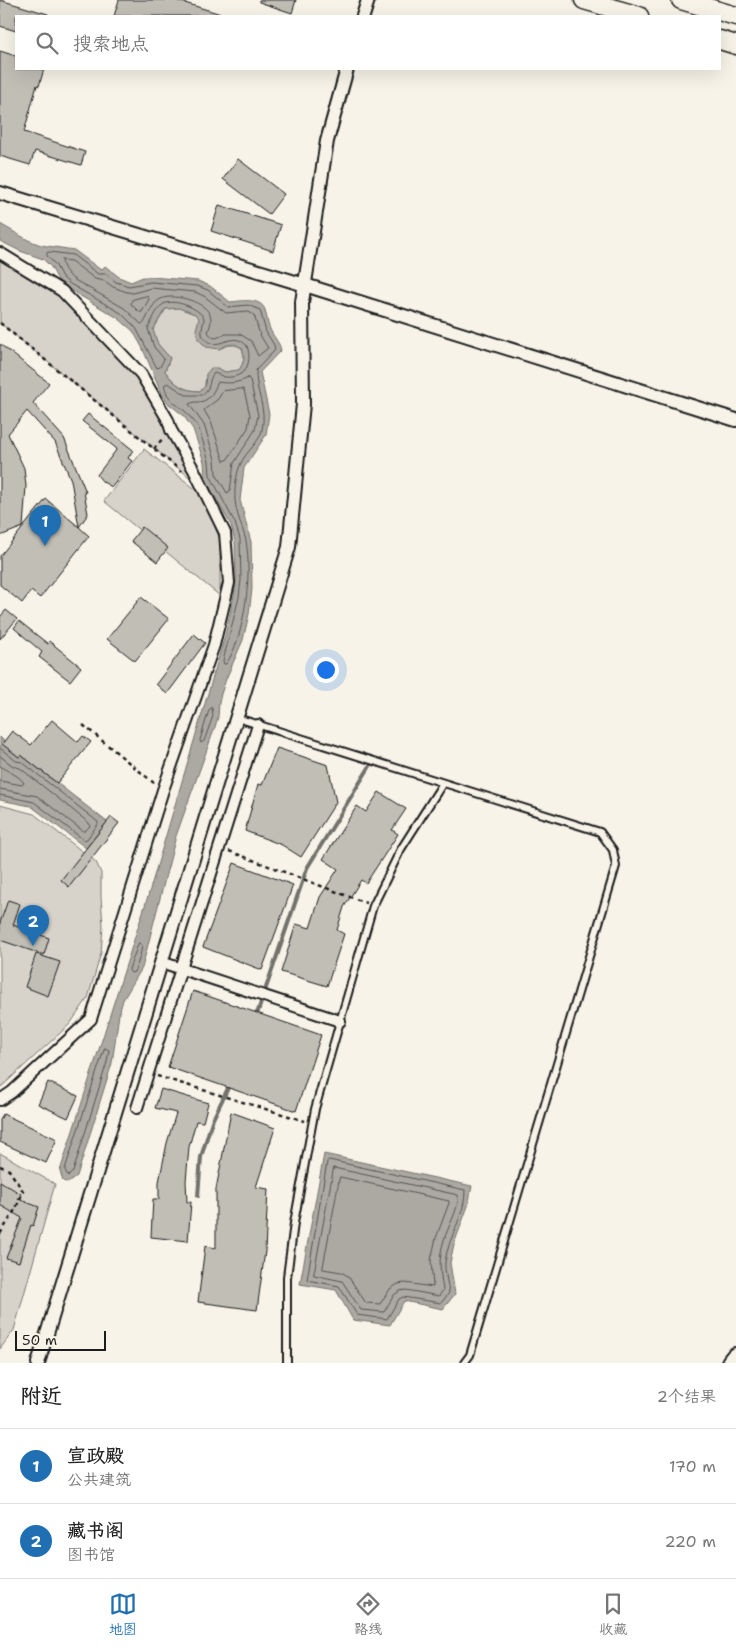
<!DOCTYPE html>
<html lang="zh">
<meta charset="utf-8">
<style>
body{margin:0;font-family:"Shantell Sans","LXGW WenKai TC",sans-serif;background:#f2f2f2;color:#222}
.scale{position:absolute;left:15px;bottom:12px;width:91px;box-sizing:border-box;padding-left:5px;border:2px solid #1c1c1c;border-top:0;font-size:14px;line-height:18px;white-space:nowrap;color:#1c1c1c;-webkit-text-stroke:4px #f7f3e8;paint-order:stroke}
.you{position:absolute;left:325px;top:669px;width:18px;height:18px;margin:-12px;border:4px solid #fff;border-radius:50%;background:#1a73e8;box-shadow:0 0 0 8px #1a73e833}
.badge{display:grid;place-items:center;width:32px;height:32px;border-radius:50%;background:#1f6fb2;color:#fff;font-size:16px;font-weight:700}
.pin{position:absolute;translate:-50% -41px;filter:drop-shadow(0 1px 2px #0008)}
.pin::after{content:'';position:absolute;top:26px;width:18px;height:15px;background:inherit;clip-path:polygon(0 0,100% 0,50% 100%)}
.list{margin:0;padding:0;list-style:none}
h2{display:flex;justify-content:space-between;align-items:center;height:65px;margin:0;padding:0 20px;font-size:21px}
h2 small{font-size:16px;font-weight:400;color:#767676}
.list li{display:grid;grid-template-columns:32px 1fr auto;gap:15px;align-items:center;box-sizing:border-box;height:75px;padding:0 20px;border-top:1px solid #e0e0e0}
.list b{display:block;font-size:19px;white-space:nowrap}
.list p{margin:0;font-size:16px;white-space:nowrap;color:#767676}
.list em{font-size:16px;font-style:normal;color:#767676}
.icon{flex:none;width:28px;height:28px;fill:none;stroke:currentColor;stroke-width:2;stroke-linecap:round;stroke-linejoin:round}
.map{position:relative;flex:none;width:736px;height:1363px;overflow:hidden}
.search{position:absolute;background:#fff;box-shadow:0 5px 20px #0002;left:15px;right:15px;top:15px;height:55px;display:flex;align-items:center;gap:12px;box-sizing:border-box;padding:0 18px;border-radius:0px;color:#767676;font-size:19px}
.sheet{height:215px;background:#fff}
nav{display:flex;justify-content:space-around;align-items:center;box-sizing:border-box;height:70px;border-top:1px solid #e0e0e0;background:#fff;font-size:14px;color:#767676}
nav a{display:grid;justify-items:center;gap:2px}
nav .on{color:#1f6fb2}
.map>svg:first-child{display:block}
.green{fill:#d7d3cb;stroke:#7a7874}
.water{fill:#aca9a2;stroke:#72716c;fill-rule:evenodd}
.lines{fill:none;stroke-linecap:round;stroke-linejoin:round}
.shore{stroke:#565452;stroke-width:1}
.stream{stroke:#72716c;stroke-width:4}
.building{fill:#c0beb5;stroke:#1c1c1c}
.service-casing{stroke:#1c1c1c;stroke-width:10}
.pedestrian-casing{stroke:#1c1c1c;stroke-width:14}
.minor-casing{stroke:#1c1c1c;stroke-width:16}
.secondary-casing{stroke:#1c1c1c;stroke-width:21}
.primary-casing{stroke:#1c1c1c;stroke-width:24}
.path{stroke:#1c1c1c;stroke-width:2.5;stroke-dasharray:4 4;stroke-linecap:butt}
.service{stroke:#f7f3e8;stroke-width:6}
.pedestrian{stroke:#f7f3e8;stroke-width:10}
.minor{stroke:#f7f3e8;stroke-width:12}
.secondary{stroke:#f7f3e8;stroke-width:18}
.primary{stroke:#f7f3e8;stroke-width:20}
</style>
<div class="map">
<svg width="736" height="1363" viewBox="0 0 736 1363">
<rect width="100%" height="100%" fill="#f7f3e8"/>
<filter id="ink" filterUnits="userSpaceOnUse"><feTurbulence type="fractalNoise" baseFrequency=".02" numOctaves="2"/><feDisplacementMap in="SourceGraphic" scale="10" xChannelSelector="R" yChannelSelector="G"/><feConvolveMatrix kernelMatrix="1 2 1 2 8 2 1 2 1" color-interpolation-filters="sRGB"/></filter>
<g filter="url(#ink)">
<path class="green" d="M0,253l62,38 79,83 63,115 -204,-166z
M179,308l16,6 5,4 -4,12 23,19c9,-4 14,-6 23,-1 3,9 2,14 -3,22l-14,2 -7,-4 -12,7 -1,11 -5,5c-17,0 -25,-7 -35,-20l5,-13 -12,-13 -5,-15 13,-21z
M144,449l59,46 17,45v56l-116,-95z
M0,805l34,9 62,48 5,11v23l2,30 -2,27 -13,45 -18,26 -70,64z
M0,1153l55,31 -41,146 -14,19z"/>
<path class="water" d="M0,224l28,16 13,5 33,5 27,20 4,-4 14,11 12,5 12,-5h9l46,4 12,5 20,16c10,-1 31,-5 35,8 2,6 2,13 5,19 3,8 9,12 11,21l-21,22 9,42 -3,21 -22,33 -4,32 11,42 1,47 -3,25 -6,26 -17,39 -5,15 -2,9 -1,14 -3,10 -39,109 -34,132 -19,32 -4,14 -7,49 -35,113 -9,7 -5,-2 -3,-10 89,-278 76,-257 9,-40 2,-16 -1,-39 -4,-16 -21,-37 -5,-12 -1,-14 -11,-33 -10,-14 -14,-11 -6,-8 -21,-49 -9,-16 -15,-13 -51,-30 -9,-8 -7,-13 -8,-8 -23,-8 -20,-10zM179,308l16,6 4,4 -3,12 2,9 8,8 13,2 8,-4 8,-1 7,4c3,8 3,14 -3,22l-14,2 -8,-4h-6l-5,6 -1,12 -5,5c-17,0 -26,-7 -35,-20l5,-13 -12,-14 -5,-14 12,-21z
M0,737l19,20 2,-2 86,67 -21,26 -55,-42 -31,-6z
M324,1154l148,32 -4,20 -14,38 -4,19 5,31 -12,15 -39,-8 -14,24 -37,-5 -17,-30 -36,-6z"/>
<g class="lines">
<path class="shore" d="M50,252l23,3 25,19h8l10,8 13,4 22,-4 46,4 11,4 20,17 20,-2 12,5 6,22 8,13 1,5 -19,20c-1,22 11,37 6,60 -2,10 -11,18 -17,26 -8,11 -11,30 -10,44 1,14 8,28 11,41 6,32 -1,96 -20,123h-2l-1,-3 16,-64 2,-17 -1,-41 -5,-16 -25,-48 -1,-14 -11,-35 -12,-14 -14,-11 -5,-7 -3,-9 4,-2 18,12h16c11,-9 5,-14 12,-22 4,1 7,3 11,4 20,2 28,-14 22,-31 -14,-17 -28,6 -41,-6 -2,-2 -3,-3 -4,-6 -1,-5 2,-11 2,-16 -5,-10 -32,-21 -42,-13 -6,5 -11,18 -14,24l6,18 10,12 -4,8 -3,1 -21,-40 -15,-15 -51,-29 -8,-7 -7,-13 -8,-8v-3z
M62,260l9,1 24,18 10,2 8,6 14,5 6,1 18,-5 44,4 9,4 22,17 21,-2 7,4 6,20 8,13 -10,8 -7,-15 -11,-7h-14l-10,4 -4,-1 -4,-5c2,-6 5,-13 1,-19 -6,-12 -38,-21 -50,-13 -7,4 -11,16 -15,23l-3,1 -17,-16 -51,-29c-5,-5 -11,-11 -11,-19z
M147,296l2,3 -7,13h-3l-8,-8 1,-4z
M248,378l2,2 8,35 -3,15 -21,33 -4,28 -3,2 -11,-19 -1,-15 -11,-34 -15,-21c4,-2 6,-2 11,-2 11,-2 14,-12 18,-20 10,2 21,1 30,-4z
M242,389l2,1 6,25 -2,13 -21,32 -3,1 -13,-39 -7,-12 14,-11 5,-8z
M212,708l1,8 -9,25 -3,2 -1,-3 9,-30z
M0,748l16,13 6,1 76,60v2l-11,15 -3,1 -50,-38 -34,-7
M0,756l13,10 7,2 69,55 1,3 -5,5h-2l-46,-35 -37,-7
M0,766c8,6 19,9 24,17l-2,2 -22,-4
M139,943l3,2c-1,9 -4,19 -8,27l-3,1 -2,-3z
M105,1048l4,2 -2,12 -34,110 -5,4 -3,-6z
M329,1160l136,30c1,24 -17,47 -20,72 -1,9 3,21 4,31l-8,10 -38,-6 -4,2 -12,20 -30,-4 -18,-29 -32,-6 20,-118z
M334,1168l124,27c1,15 -10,31 -14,45 -6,19 -4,31 -1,50l-4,6 -33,-6 -6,1 -6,4 -10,17 -23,-2 -19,-29 -28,-6z
M340,1177l109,24v2l-13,35 -5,22 2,27 -28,-4 -7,1 -8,5 -10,15 -14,-1 -18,-27 -7,-4 -18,-3z"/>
<path class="stream" d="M256,1017l51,-149 63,-102
M198,1196l3,-39 11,-36 18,-37"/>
</g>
<path class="building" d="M0,0l48,14v2h-32v15l-16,-5z
M119,0h56l46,14v2h-107z
M259,0h37l-4,13 -33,-11z
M0,51l16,5v13h28l-5,17 -2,-1 -13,47 61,20 -4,13 -46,-14 -5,14 -30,-9z
M238,159l46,35 -15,20 -46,-35z
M219,205l62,20 -8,26 -62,-20z
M0,344l49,39 -16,20 31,35 22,54h-2l4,22 -9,13 10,9 -49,62 -9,-7 -9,12 -22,-18v-29l46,-57 33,28 -8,-47 -16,-38 -28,-31 -19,23 16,34 2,18 -3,41 -23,9z
M88,414l45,36 -5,8 4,3 -20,26 -9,-5 -6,-7 20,-26 -35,-28z
M142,527l26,21 -11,14 -26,-21z
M141,597l28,22 -34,42 -28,-22z
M6,610l11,9 -17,20v-22z
M19,621l29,23 1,-3 32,26 -11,14 -31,-24 3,-5 -28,-24z
M194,634l11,9 -38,51 -11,-10z
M52,720l26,22 5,-6 8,6 -34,41 -36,-28 -2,2 -17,-13 10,-13 19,14z
M277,748l51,17 8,37 -35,55 -19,-12 -37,-14 13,-47 4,1z
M379,792l27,17 -14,21 6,4 -32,49 -5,-3 -17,27 -7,23 7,4 -17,52 -46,-14 15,-48 14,4 10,-31 18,-28 -15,-10 34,-53 9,6z
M111,817l8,6 -50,64 -8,-7z
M234,863l59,22 -31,85 -59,-23z
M8,900l12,4 -7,21 36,13 -5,17 -44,-15v-17z
M36,954l24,8 -12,34 -23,-9z
M193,991l128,44 -25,76 -128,-44z
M48,1082l30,14 -10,22 -30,-14z
M161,1089l47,14 -5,19 -7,-1 -7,26 -3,34 1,21h4l-3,39 -37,-4 2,-38h6v-17l8,-39 9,-30 -21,-5z
M231,1112l44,16 -19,59 12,2 -3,62 -8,59 -59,-8 7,-56 11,2v-59z
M3,1114l54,25 -11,24 -46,-21v-22z
M0,1181l21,13 -3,5 21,8 -6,19 -2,-1 -12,37 -13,-4 16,-40 -22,-13z"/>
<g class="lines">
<g class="service-casing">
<path id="service" d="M237,718l363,114 13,18 3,16 -146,489 -6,8
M287,1363v-86l7,-54 21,-114 58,-203 28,-57 42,-66"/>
</g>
<g class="pedestrian-casing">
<path id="pedestrian" d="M0,253l62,38 79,83 27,46 3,10 23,40 31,63 4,50 -15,62 -51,145 -72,229 -79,73 -12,8
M161,962l179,59
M137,1108l121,-383"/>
</g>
<g class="minor-casing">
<path id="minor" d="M363,16l5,-16
M0,193l305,92 431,135
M38,1363l251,-816 14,-143 -1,-102 25,-161 20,-72"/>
</g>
<g class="secondary-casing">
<path id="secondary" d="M584,0l55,16
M681,0l55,16
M720,40l16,5"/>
</g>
<g class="primary-casing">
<path id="primary" d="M732,1363l4,-5"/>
</g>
<path class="path" d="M0,323l181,148
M154,449l9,-11
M83,725l71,58
M229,851l137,52
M157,1076l148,45
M0,1166l9,4 14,21c-6,18 -13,27 -23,43"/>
<use href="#service" class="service"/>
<use href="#pedestrian" class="pedestrian"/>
<use href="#minor" class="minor"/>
<use href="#secondary" class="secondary"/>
<use href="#primary" class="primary"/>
</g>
</g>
</svg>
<div class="scale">50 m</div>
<div class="you"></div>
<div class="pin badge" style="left:45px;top:546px">1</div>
<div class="pin badge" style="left:33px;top:946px">2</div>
<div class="search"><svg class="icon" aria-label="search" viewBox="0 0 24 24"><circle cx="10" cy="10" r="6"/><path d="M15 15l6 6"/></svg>搜索地点</div>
</div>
<section class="sheet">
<h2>附近<small>2个结果</small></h2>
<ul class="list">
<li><span class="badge">1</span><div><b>宣政殿</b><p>公共建筑</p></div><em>170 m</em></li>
<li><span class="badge">2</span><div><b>藏书阁</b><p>图书馆</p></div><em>220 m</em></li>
</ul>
</section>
<nav>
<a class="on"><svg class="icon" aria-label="map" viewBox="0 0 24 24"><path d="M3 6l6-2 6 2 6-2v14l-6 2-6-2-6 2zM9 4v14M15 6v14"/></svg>地图</a>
<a><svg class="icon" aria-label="directions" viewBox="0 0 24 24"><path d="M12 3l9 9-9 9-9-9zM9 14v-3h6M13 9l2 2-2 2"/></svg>路线</a>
<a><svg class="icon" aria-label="saved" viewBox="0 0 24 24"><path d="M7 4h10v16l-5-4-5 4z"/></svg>收藏</a>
</nav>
